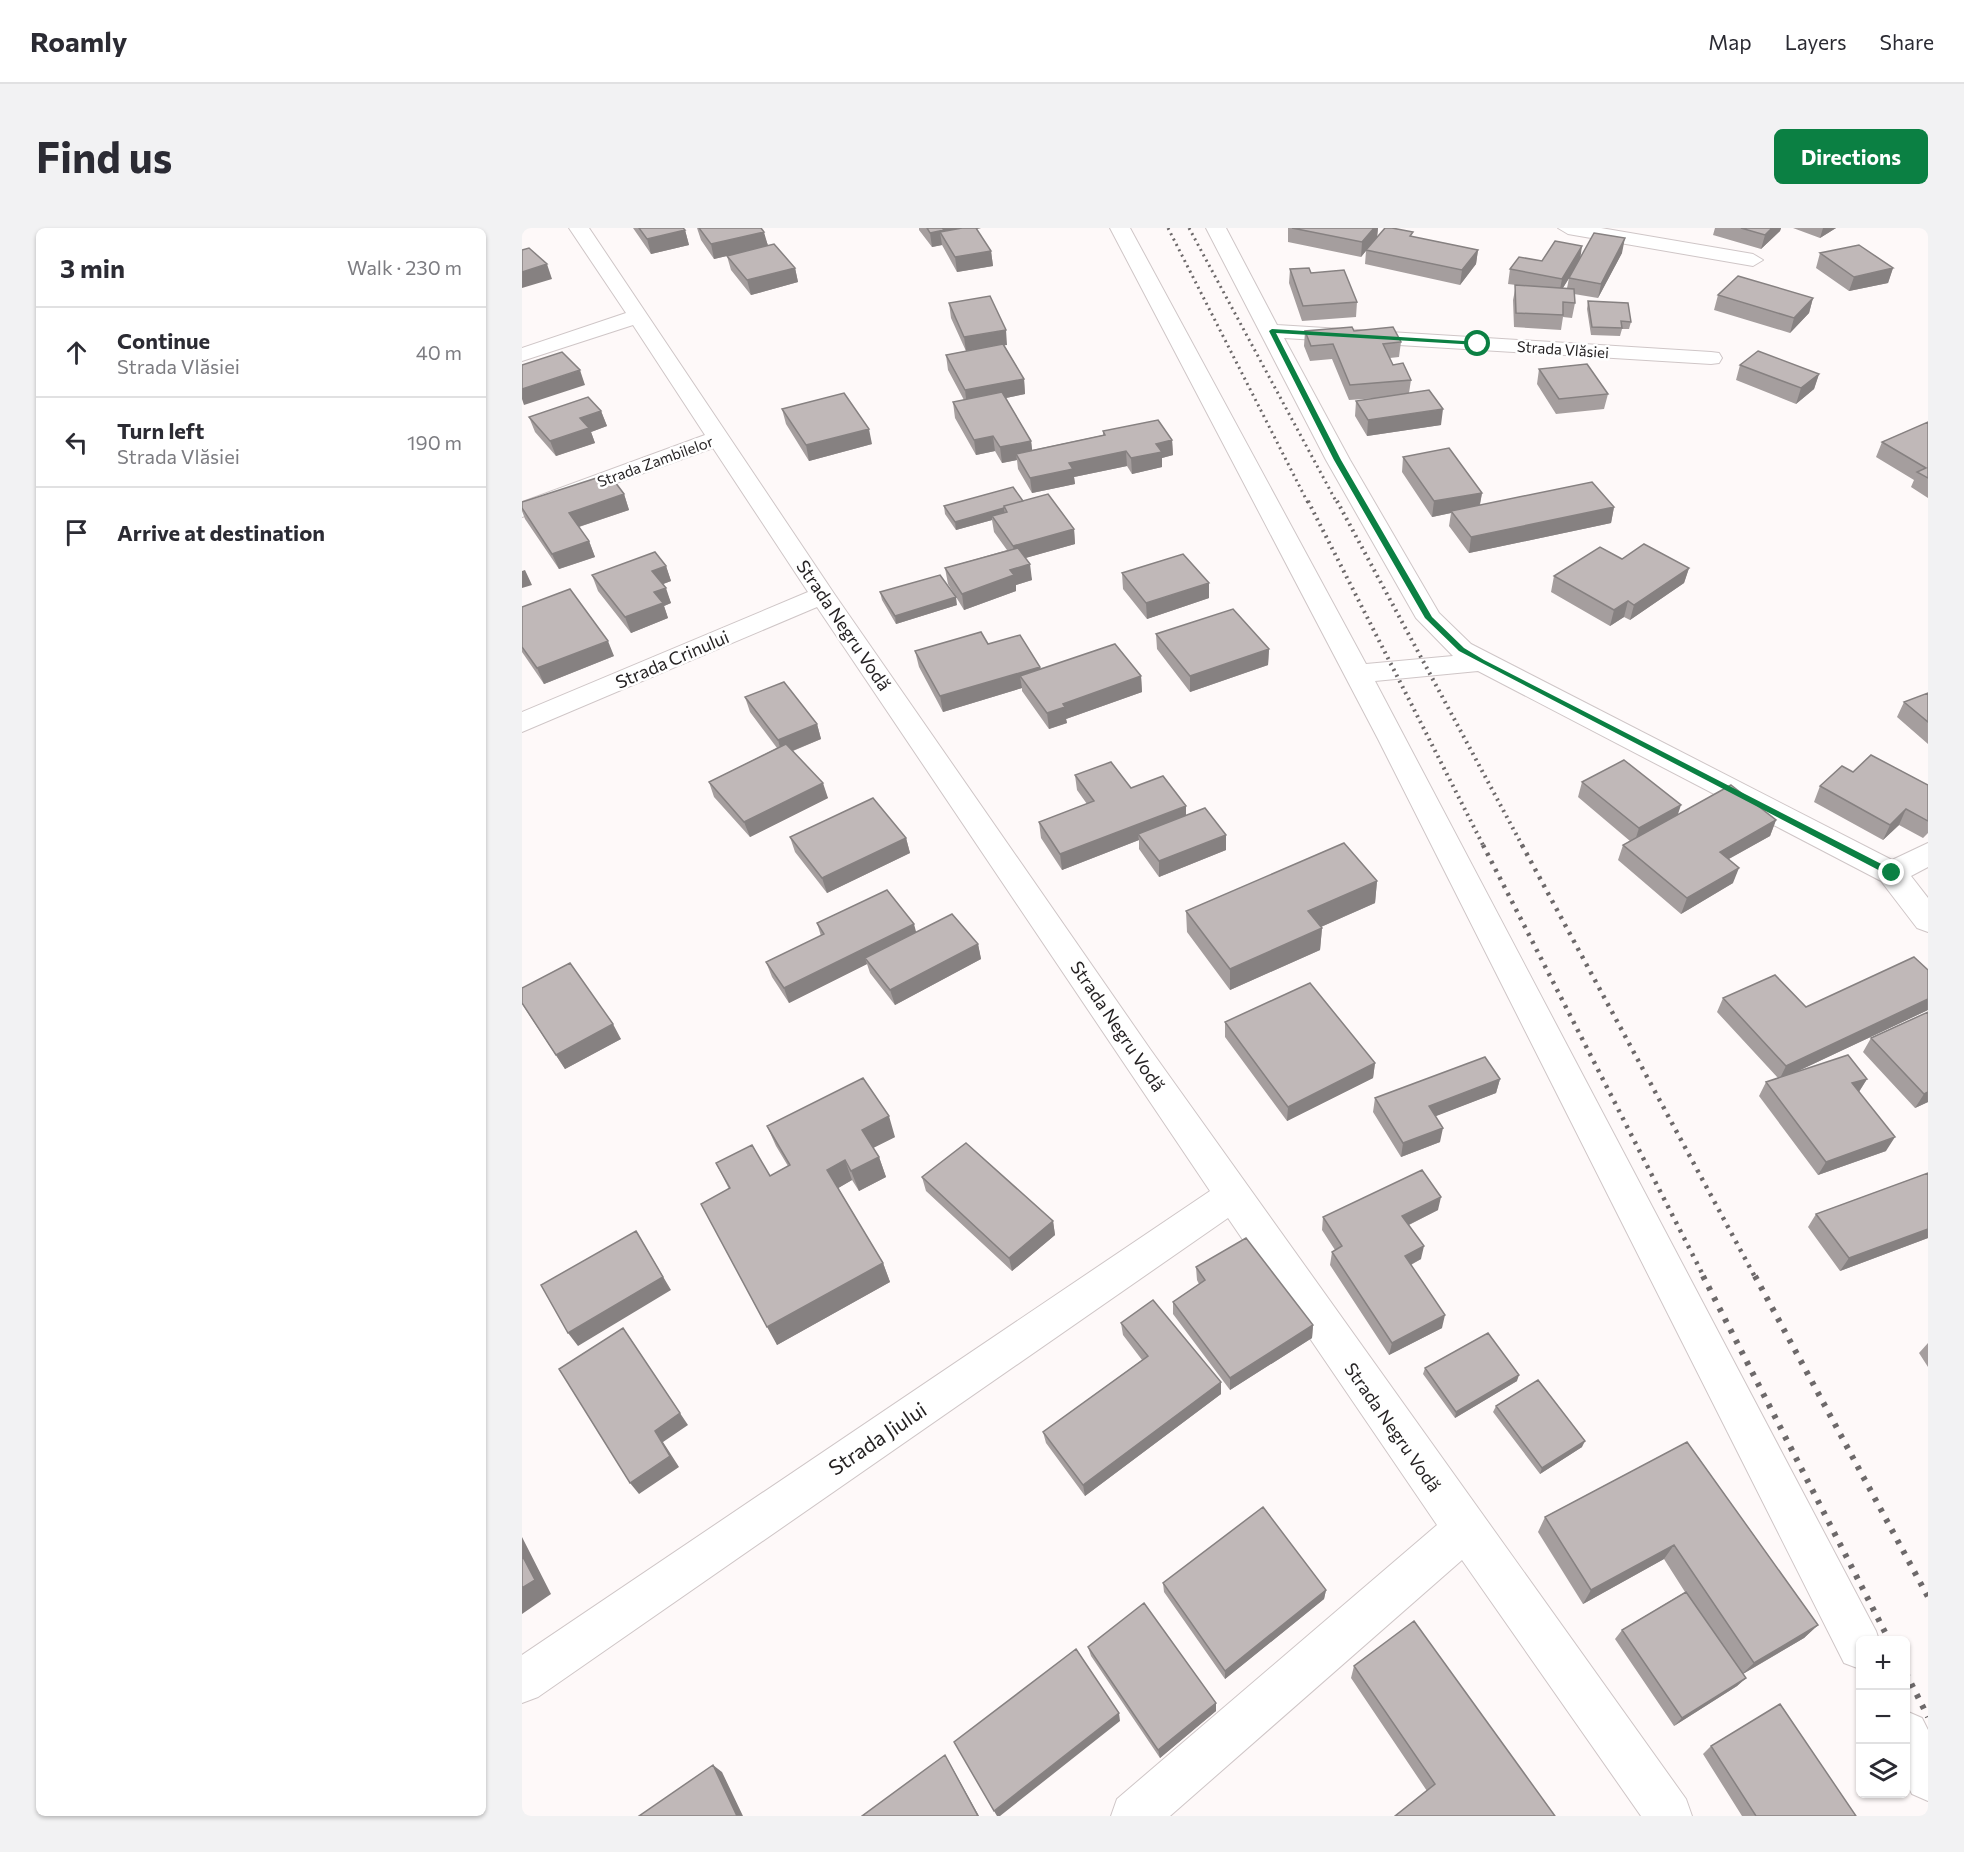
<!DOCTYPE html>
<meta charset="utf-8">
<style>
body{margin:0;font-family:Commissioner,sans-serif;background:#f2f2f3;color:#2b2b33}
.controls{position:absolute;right:18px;bottom:18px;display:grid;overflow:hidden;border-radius:9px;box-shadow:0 2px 4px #0004}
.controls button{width:54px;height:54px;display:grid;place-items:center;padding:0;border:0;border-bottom:2px solid #e1e1e2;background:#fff;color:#2b2b33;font:30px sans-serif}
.stop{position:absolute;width:18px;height:18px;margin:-14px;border:4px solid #0b8043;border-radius:50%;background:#fff}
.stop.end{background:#0b8043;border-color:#fff;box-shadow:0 2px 6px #0008}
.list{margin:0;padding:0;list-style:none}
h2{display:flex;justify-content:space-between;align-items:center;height:78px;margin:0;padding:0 24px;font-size:26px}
h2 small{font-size:20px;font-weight:400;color:#7c7c81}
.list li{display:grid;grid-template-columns:39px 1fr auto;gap:18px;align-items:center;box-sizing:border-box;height:90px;padding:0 24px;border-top:2px solid #e1e1e2}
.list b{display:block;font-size:22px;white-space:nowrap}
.list p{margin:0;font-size:20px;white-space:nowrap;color:#7c7c81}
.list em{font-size:20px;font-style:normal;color:#7c7c81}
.icon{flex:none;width:33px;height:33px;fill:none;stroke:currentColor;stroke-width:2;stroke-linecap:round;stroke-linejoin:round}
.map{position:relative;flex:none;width:1406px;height:1588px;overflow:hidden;border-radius:9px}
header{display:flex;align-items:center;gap:36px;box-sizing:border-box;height:84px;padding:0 30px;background:#fff;border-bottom:2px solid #e1e1e2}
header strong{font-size:28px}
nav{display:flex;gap:33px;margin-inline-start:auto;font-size:21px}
.intro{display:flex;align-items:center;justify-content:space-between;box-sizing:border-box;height:144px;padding:0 36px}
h1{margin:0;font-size:42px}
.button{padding:15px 27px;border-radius:9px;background:#0b8043;color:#fff;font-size:21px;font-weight:700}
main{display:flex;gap:36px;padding:0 36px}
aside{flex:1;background:#fff;border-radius:9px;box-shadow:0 2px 4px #0004}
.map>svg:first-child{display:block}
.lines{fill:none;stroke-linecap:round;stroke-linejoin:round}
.minor-casing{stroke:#cfc6c7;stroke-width:2}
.minor{fill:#fff;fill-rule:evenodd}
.rail-far3{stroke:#6d696a;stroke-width:3;stroke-dasharray:2 4;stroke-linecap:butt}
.rail-far2{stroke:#6d696a;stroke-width:4;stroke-dasharray:2 4.5;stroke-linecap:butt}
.rail-far1{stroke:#6d696a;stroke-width:4.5;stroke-dasharray:3 6;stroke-linecap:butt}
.rail{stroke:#6d696a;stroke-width:6;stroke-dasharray:4 8;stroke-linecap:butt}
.wall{fill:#a59e9e;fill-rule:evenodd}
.shaded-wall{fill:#868181}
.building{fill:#c0b8b8;stroke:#868181;stroke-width:1.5}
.route{fill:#0b8043}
.labels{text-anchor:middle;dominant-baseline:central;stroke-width:5;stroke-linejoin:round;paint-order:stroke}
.far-street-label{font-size:15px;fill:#262324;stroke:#fff}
.street-label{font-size:18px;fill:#262324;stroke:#fff}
.near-street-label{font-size:21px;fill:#262324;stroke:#fff}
</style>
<header>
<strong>Roamly</strong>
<nav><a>Map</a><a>Layers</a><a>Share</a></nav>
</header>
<div class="intro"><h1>Find us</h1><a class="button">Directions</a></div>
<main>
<aside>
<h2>3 min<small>Walk · 230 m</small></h2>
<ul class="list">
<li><svg class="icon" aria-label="ahead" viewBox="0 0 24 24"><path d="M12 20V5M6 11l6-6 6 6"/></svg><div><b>Continue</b><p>Strada Vlăsiei</p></div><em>40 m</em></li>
<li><svg class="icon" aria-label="left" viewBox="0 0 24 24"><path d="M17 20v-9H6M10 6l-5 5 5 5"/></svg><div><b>Turn left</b><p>Strada Vlăsiei</p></div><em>190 m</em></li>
<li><svg class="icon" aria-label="arrive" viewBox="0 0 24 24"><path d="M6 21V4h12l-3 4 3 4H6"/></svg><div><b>Arrive at destination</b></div></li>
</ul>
</aside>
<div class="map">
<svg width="1406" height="1588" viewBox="0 0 1406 1588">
<rect width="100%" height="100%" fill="#fef9f9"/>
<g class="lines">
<g class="minor-casing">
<path id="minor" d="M47,0h20l246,367 315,454 536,750 6,17h-51l-179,-256 -292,256h-59l6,-17 320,-274 -209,-307 -690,479 -16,6v-48l688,-464 -393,-584 -295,125v-20l286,-120 -95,-144 -191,69v-15l183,-67 -72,-110 -111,36v-13l104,-35z
M588,0h20l236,436 87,-8 -37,-38 -90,-158 -120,-232h20l51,97 434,27 8,1 3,5 -3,5 -8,1 -427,-26 66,122 89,153 32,31 421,216 36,-17v24l-17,9 17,22v34l-11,-4 -36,-47 -403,-210 -103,10 501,950 3,9h-19v29l-16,-6 -466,-924z
M1036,0h43l152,26 10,6 -10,6 -185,-32z
M1384,1483l16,7 6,12v71l-16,-7 -6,-12z"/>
</g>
<use href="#minor" class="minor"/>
<path class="rail-far3" d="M646,0l140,275
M667,0l148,275"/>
<path class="rail-far2" d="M786,273l176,346
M815,273l186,346"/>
<path class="rail-far1" d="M961,617l221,432
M1000,617l233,432"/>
<path class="rail" d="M1181,1048l186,364
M1233,1048l173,321
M1384,1445l22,44"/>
</g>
<path class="wall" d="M111,0h50l2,2 4,15 -38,9z
M175,0h64l7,17 27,23 3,14 -47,13 -20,-25 -4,-14 -13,3 -13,-19z
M397,0h62l-5,1 15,22 2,15 -36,6 -15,-27 -10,2 -13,-17z
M766,0h90l-1,10 36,-1 65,13 -2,14 -16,21 -95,-21 1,-13 -5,6 -73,-15z
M1193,0h66l-1,3 -19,18 -48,-14z
M1271,0h43l-16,10z
M1100,25l-24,45 -24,-4 1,9 -3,15 -9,-1 -2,13 -47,-3 -1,-27 3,-15 -8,-1 2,-15 32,-8zM1047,50l-2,10h-4z
M1298,25l73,15 -5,15 -39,8 -33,-23z
M768,41l21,4 46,29 -1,15 -54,4 -13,-38z
M1196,67l95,3 -4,15 -19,20 -76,-23z
M1066,73l43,21 -2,7h-7l-2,7 -29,-1 -4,-26z
M427,75l58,42h-3l20,34 1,15 -19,4 25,43 1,9 71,-15v-4l69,9 1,15 -11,3v9l-30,7 -5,-8 -53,11 1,7 -43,9 -14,-24 -1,-9 -15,3 -7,-12 -19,4 -21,-37 -2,-16 11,-2 -16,-30 -2,-15 20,-4 -15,-33z
M783,103h49l47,11 -2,15 -9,1 3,7 18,15 -2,13 32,32 -74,11 -12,-20 1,-15 23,-3 -30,2 -17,-41 -22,2 -6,-15z
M1218,137l79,9 -5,15 -18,15 -60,-24z
M1017,141l69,25 -4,15 -48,5 -19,-30z
M260,181l90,35 -63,17 -23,-37z
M79,183l6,15 -16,6 4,11 -39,13 -21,-24 -6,-15z
M1406,194v76l-17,-11 3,-7 -38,-23 6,-15z
M881,229l79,36 -2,12 134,2 -3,16 -142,30 -20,-27 2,-13 -19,4 -30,-45z
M102,266l5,16 -50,17 10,14 6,16 -36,12 -34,-50 -3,-8v-9z
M501,273l51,28 1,15 -50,14 7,22 -16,5v6l-52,19 -16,-26 -3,-16 62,-18 -13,-18 -2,-12 -36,10 -11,-16 -1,-8z
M1100,331l67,9 -5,15 -54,37 -6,-3 -14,9 -59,-34 3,-16z
M144,338l5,15 -8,3 8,19 -7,3 4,12 -37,15 -33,-42 -6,-16z
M600,345l87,10v15l-62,21 -24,-30z
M358,364l77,13 -61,19 -14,-24z
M0,379l92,49 -70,28 -22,-32z
M634,406l113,15 -1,16 -78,27 -33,-43z
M466,416l52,25 101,7 1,16 -76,27 1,4 -18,6 -27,-38v-3l-79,24 -24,-45 -4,-16z
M1406,465v51l-31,-27 7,-15z
M223,469l72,27 4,15 -28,12 35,47 -78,39 -36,-40 -5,-15 68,-34 -27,-36z
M1331,544l75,13v48l-5,5 -24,-13 -16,15 -69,-38 6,-16z
M553,547l56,13 55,18v9l40,35 -67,27 -20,-28v-9l-77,30 -21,-32 -2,-16 48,-18 -10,-14z
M1060,554l96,33 98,5 -6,16 -41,23 4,24 -52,31 -63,-54 5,-15 7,-4 -52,-44z
M268,609l116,1 4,15 -83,40 -32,-41z
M855,653l-2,22 -54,24 1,1 -2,22 -90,40 -43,-58 -1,-21z
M295,695l99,9 62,12 3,15 -86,46 -25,-32 -3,-9 -78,39 -17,-26 -6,-15 55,-26z
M1406,742v40l-132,62 71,7 -8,13 27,59 -68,24 -59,-79 7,-14 12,-4 -61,-66 6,-14 83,9z
M0,760l99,51 -56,30 -43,-65z
M1406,784v90l-13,6 -52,-56 8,-14z
M703,794l150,41 -2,15 -86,43 -62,-84z
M978,851l-4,14 -61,23 5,26 -39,15 -28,-45 2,-14z
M245,898l128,11 -22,11 6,9 7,20 -27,14 -7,-11 -14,8 45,75 7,19 -113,63 -48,-156 -13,-26 54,13 18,-10 -12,-20z
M1406,945v65l-88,33 -32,-44 8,-13z
M400,949l131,44 2,14 -43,36 -86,-80z
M916,982l-29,15 12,34 -10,6 31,63 -53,27 -59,-90 2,-13 3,-2 -13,-20 1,-13z
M674,1039l117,58 -1,13 -82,52 -57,-76v-12l26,-18 -2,-4z
M599,1095l100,59v12l-136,102 -39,-53 -3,-11 99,-72 -19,-25z
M1406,1115v24l-9,-14z
M903,1140l92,13 -62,37 -32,-44z
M974,1178l86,41 -42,27 -47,-62z
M1165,1214l131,183 -14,13 -61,36 3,4 -9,8 -63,40 -59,-87 7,-9 63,-38 -21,-33 -81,45 -45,-72 7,-15z
M641,1355l163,7 -2,9 -99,80 -61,-87z
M566,1419l128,56v8l-56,47 -69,-102z
M832,1438l201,150 -128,-25 -76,-113z
M1189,1518l145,70h-114l-39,-62z"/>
<path class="shaded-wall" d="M416,0h43l-36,8 -5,-4 2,13 -10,2 -2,-14z
M852,0h4l-1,9 -16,20 1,-15z
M1250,0h9l-1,3 -19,18 4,-14z
M1301,0h13l-16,10z
M163,2l4,15 -38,9 -4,-15z
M242,4l4,14 -54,13 -3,-15z
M1103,10l-3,15 -24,45 3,-14z
M1060,18l-2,15 -21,33 3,-15z
M956,22l-2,14 -16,21 2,-15z
M469,23l2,15 -36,6 -2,-15z
M25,36l5,15 -30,9v-16z
M273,40l3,14 -47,13 -4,-15z
M1371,40l-5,15 -39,8 5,-14z
M1291,70l-4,15 -19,20 4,-15z
M484,102l1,15 -41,6 -2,-14z
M58,142l5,15 -61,20 -2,-6v-10z
M1297,146l-5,15 -18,15 5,-16z
M502,151l1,15 -58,12 -2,-16z
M921,181l-2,16 -74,11 1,-16z
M79,183l6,15 -16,6 4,11 -39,13 -6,-15 30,-23z
M347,201l3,15 -63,17 -3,-16z
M471,208l2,15 -19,4 -2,-15z
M650,212l1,15 -11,3v9l-30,7 -1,-16 25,-14z
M509,213l2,15 -17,-2 1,6 -15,3 -2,-16z
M604,223l1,15 -53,11 1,7 -43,9 -2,-15 39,-15z
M960,265l-3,15 -28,3v2l-19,4 2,-16z
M102,266l5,16 -54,18 -6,-15z
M1092,279l-3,16 -142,30 2,-16z
M482,280l1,8h-13v4l-36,10 -1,-8z
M552,301l1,15 -60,17 -2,-15z
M67,313l6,16 -36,12 -7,-15z
M508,336l2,16 -16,5v6l-52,19 -2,-16 48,-24z
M144,338l5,15 -13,5 -6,-15z
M1167,340l-5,15 -54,37 4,-15z
M3,342l7,15 -10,3v-17z
M687,355v15l-62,21 -1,-16z
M144,360l5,15 -7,3 4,12 -37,15 -6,-16 29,-25z
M434,369l1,8 -61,19 -1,-8z
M1106,373l-4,16 -14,9 4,-16z
M86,413l6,15 -70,28 -7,-16z
M747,421l-1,16 -78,27v-16z
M518,439l2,15 -22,-6 2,12 -79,24 -3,-16z
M619,448l1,16 -76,27 1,4 -18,6 -2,-16 16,-9z
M295,496l4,15 -39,16 -4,-15z
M301,555l5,15 -78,39 -6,-15z
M1159,577l-5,15 -42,24 5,-16z
M664,578v16l-48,12 1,6 -77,30 -2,-16z
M1384,581l-7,16 -16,15 7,-15z
M1254,592l-6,16 -56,31 6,-15z
M704,607v15l-67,27v-16z
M384,610l4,15 -83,40 -5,-15z
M1217,640l-6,15 -52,31 6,-16z
M855,653l-2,22 -68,30 1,-22z
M392,696l4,15 -53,19 2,6 -78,39 -5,-15z
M800,700l-2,22 -90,40v-21z
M456,716l3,15 -86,46 -5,-15z
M1406,771v11l-149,70 7,-14z
M91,796l8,15 -56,30 -9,-14z
M853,835l-2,15 -86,43 1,-14z
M978,851l-4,14 -70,27 3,-14z
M1345,851l-9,14 -6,-10z
M1406,864v10l-13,6 9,-14z
M367,888l6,21 -26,13 -7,-20z
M921,900l-3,14 -39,15 2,-14z
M1373,909l-9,14 -68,24 8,-13z
M357,929l7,20 -27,14 -8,-20z
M323,932l7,20 -17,10 -8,-20z
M919,969l-3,13 -38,19 2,-13z
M531,993l2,14 -43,36 -3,-13z
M1406,1001v9l-88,33 9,-13z
M114,1003l35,59 -93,56 -10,-13z
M902,1018l-3,13 -19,10 3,-13z
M361,1035l7,19 -113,63 -10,-18z
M923,1087l-3,13 -53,27 3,-12z
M791,1097l-1,13 -82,52v-12z
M101,1100l65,97 -25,17 16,25 -40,27 -9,-11 25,-52z
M997,1147l-2,6 -62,37 1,-6z
M699,1154v12l-136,102 -2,-11z
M1063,1213l-3,6 -42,27 2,-6z
M0,1309l29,57 -29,20z
M1152,1317l-10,14 -81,45 8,-14z
M804,1362l-2,9 -99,80v-8z
M1296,1397l-14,13 -63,37 13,-12z
M1224,1450l-9,8 -63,40 8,-8z
M694,1475v8l-56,47 -2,-8z
M597,1485l1,8 -120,95h-3l-3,-5z
M423,1527l4,7 30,54h-1z
M191,1537l9,7 21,44h-6z"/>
<path class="building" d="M117,0h44l2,2 -38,9z
M177,0h62l3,4 -53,12z
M405,0h15l2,2 -14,3z
M440,0h14l15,23 -36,6 -15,-25z
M770,0h82l-12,14z
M863,0h7l21,4 -3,4 68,14 -16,20 -96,-20z
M1219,0h31l-7,7z
M1072,5l31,5 -24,46 -32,-6z
M1033,13l27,5 -20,33 -52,-10 9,-12 23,4z
M252,16l21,24 -48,12 -20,-24z
M1337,17l34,23 -39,9 -34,-24z
M7,20l18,16 -25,8v-22z
M787,40l2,5 33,-3 13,32 -54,4 -13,-37z
M1216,48l75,22 -19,20 -76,-23z
M993,57l59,4 1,14 -12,-1v13l-47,-2z
M468,68l16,34 -42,7 -15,-34z
M1066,73l40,2 3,19 -10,-1 1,7 -30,-1z
M830,99l2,4 39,-4 8,15 -18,2 10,21 10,-2 8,17 -61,5 -17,-41 -22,2 -6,-15z
M481,116l21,35 -59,11 -19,-35z
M1236,123l61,23 -18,14 -61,-23z
M40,124l18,18 -58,19v-24z
M1065,136l21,30 -49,5 -20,-30z
M907,162l14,19 -75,11 -12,-19z
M480,164l29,49 -31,6 -7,-11 -19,4 -21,-38z
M322,165l25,36 -63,16 -24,-36z
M66,169l13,14 -21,7 9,10 -39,13 -21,-24z
M636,192l14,20 -16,4 6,8 -31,6 -5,-7 -57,12 4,6 -43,9 -14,-24 89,-19 -2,-4z
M1406,194v56l-11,-6 9,-4 -44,-26z
M927,220l33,45 -48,8 -31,-44z
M87,246l15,20 -55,19 20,28 -37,13 -30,-46v-6z
M1070,254l22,25 -143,30 -20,-26z
M491,259l10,14 -19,5v2l-49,14 -11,-16z
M526,266l26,35 -61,17 -21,-30 15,-4 -3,-6z
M1122,316l45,24 -55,37 -6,-4 -14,9 -60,-34 46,-29 22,12z
M496,320l12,16 -20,6 4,5 -52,19 -17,-26z
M133,324l11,14 -14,5 14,17 -12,4 9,11 -38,14 -33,-42z
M661,326l26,29 -63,20 -24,-30z
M418,347l16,22 -61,19 -15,-24z
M48,361l38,52 -71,27 -15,-21v-40z
M711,381l36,40 -79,27 -34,-42z
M459,404l7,12 32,-9 20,32 -100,29 -25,-45z
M593,416l26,32 -78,28 2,3 -18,6 -27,-37z
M262,454l33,42 -39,16 -33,-43z
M1406,465v29l-24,-20z
M264,516l37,39 -79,39 -35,-40z
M1349,527l57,30v36l-22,-12 -16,16 -70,-39 22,-20 11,6z
M1102,532l57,45 -42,23 -57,-46z
M589,534l20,26 32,-12 23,30 -126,48 -21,-32 55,-21 -19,-26z
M1209,557l45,35 -56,32 19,16 -52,30 -64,-53z
M351,570l33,40 -84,40 -32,-41z
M683,580l21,27 -67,26 -21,-27z
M822,615l33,38 -69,30 14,17 -92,41 -44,-58z
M365,662l27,34 -130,64 -18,-26 58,-28 -7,-11z
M430,686l26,30 -88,46 -25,-32z
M1392,729l14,13v29l-142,67 -63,-68 52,-23 31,32z
M48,735l43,61 -57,31 -34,-52v-15z
M788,755l65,80 -87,44 -63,-85z
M1406,784v80l-4,2 -53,-56z
M1326,827l19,24 -15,4 43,54 -69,25 -60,-80z
M963,829l15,22 -71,27 14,22 -40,15 -28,-45z
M341,850l26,38 -27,14 17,27 -28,14 -6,-11 -18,10 56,93 -116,64 -66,-123 29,-16 -14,-25 36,-18 18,31 20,-11 -23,-39z
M444,915l87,78 -44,37 -87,-81z
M900,942l19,27 -39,19 22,30 -19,10 40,59 -53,28 -60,-91 10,-6 -19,-29z
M1406,945v56l-79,29 -33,-44z
M114,1003l27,46 -95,56 -27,-48z
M724,1010l67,87 -83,53 -57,-76 32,-22 -9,-13z
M631,1072l68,82 -138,103 -40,-53 105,-76 -27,-33z
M101,1100l57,85 -25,18 15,25 -40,27 -71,-114z
M966,1105l31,42 -63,37 -31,-44z
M1016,1152l47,61 -43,27 -46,-62z
M1165,1214l131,183 -64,38 -80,-118 -83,45 -46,-73z
M741,1279l63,83 -101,81 -62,-88z
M0,1327l13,25 -13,8z
M1164,1364l60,86 -64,40 -60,-88z
M622,1375l72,100 -58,47 -70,-103z
M892,1393l141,195h-160l40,-32 -81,-118z
M554,1421l43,64 -125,98 -40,-69z
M1258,1476l76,112h-100l-45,-70z
M423,1527l33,61h-116z
M191,1537l24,51h-98z"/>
<path class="route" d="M750,101l208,13 -2,3 -202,-12 65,127 91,157 32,31 20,12 411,211v4h-7l-429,-224 -34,-33 -91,-158 -65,-129z"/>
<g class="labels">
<g class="far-street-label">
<text transform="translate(1041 121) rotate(4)">Strada Vlăsiei</text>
<text transform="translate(133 233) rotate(-20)">Strada Zambilelor</text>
</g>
<g class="street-label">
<text transform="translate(322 397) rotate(56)">Strada Negru Vodă</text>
<text transform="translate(150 431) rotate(-23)">Strada Crinului</text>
<text transform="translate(596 798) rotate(56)">Strada Negru Vodă</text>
<text transform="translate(871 1199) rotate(55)">Strada Negru Vodă</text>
</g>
<g class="near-street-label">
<text transform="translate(355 1210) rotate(-34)">Strada Jiului</text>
</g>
</g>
</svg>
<div class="controls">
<button>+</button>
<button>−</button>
<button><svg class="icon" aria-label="layers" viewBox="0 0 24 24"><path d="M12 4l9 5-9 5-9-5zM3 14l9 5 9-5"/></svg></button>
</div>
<div class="stop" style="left:956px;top:116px"></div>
<div class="stop end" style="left:1370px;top:645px"></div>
</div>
</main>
